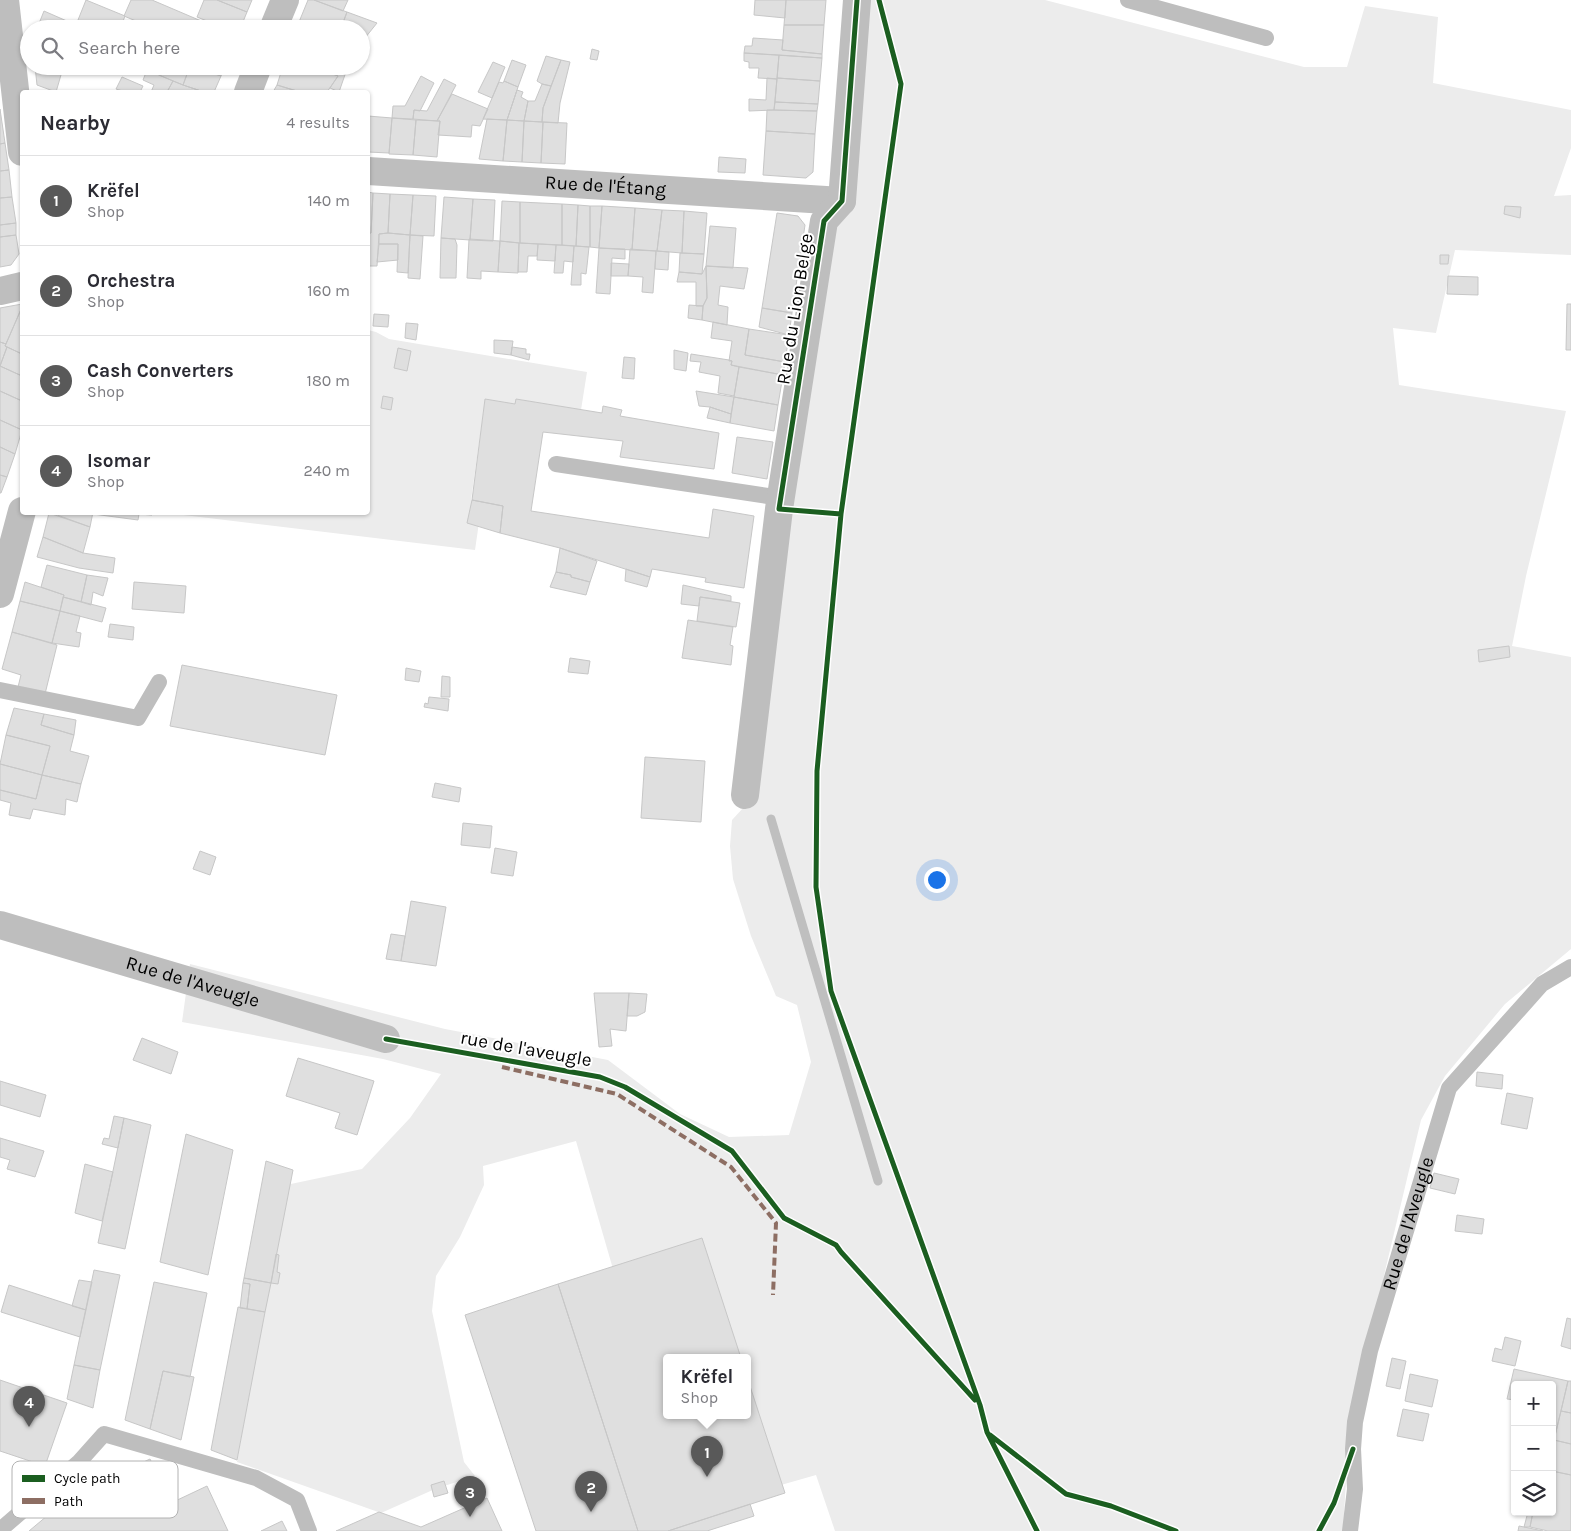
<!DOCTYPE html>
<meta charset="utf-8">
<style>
body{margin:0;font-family:Karla,sans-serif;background:#f2f2f3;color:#2b2b33}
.controls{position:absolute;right:15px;bottom:15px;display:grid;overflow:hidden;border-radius:5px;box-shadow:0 1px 4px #0004}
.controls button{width:45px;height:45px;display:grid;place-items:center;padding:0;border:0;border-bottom:1px solid #e1e1e2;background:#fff;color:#2b2b33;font:25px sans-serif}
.you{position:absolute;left:936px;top:879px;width:18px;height:18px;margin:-12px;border:4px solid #fff;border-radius:50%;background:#1a73e8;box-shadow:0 0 0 8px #1a73e833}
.badge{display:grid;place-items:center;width:32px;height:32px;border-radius:50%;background:#595959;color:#fff;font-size:16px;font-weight:700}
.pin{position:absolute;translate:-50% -41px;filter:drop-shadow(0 1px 2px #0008)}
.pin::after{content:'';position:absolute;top:26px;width:18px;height:15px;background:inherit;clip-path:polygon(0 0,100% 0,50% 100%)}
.popup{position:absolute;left:663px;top:1354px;width:88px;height:65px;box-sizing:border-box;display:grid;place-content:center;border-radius:5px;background:#fff;filter:drop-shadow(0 1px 4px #0005);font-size:16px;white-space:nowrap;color:#7c7c81}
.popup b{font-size:19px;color:#2b2b33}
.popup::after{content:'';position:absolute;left:50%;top:100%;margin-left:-10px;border:10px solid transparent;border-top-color:#fff}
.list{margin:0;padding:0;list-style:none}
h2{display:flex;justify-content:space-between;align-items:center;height:65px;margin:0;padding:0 20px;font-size:21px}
h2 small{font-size:16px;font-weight:400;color:#7c7c81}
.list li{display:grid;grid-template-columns:32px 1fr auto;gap:15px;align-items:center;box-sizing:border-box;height:90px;padding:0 20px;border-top:1px solid #e1e1e2}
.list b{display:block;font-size:19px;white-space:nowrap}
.list p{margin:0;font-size:16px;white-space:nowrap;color:#7c7c81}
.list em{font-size:16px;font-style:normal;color:#7c7c81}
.icon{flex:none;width:28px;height:28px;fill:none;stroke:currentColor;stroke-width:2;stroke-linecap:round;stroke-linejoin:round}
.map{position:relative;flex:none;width:1571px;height:1531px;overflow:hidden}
.search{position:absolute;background:#fff;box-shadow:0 1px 4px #0004;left:20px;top:20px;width:350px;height:55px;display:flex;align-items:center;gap:12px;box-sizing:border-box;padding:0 18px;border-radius:28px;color:#7c7c81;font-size:19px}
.panel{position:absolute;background:#fff;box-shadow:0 1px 4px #0004;left:20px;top:90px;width:350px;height:425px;border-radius:5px}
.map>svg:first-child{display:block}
.green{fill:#ececec}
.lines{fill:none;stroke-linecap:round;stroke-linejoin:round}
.stream{stroke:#bfbfbf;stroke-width:9}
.building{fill:#dfdfdf;stroke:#c7c7c7}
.service{stroke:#bebebe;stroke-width:16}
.minor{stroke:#bebebe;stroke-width:28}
.quiet{stroke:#8d6e63;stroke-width:4;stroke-dasharray:8 4;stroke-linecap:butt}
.cycleway-casing{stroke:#fff;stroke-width:8}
.cycleway{stroke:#1b5e20;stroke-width:5}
.labels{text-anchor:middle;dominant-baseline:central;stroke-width:4;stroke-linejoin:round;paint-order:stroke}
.street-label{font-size:19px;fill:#000;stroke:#fff}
.key{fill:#fff;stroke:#b2b2b2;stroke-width:1}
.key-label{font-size:14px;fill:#000}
</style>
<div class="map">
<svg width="1571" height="1531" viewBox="0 0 1571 1531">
<rect width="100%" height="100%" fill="#fff"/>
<path class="green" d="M868,0h177l259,67h43l18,-61 73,11 -5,66 138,27v38l-17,48 17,-1v60l-116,-5 -19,83 -43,-5 6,57 167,26 -40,165 -14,70 59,11v292l-66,55 -60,72 -24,44 -36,151 -37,176 -5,84h-508l-19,-56 -35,10 -34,-105v-22h-7l-37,-116 -90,27 -37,-128 -93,25 1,19 -24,52 -24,39 -4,35 32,151 11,14 -40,13 -54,24 -144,-51 49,-277 76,-16 48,-51 31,-44 -58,-15 -201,-37 8,-58 255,65 163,31 72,54 49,23 60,-2 22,-73 -14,-57 -21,-9 -25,-60 -18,-57 -3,-33 2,-26 24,-26 32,-287z
M368,330l8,2 13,7 198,33 -6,38 -64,-11 -2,5 -30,-4 -14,100 11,2 -7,48 -308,-37 201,-1z"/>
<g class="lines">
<path class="stream" d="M771,819l107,362"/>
</g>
<path class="building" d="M86,0l39,16 -5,13h-4l-14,-6 -3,6h-55l-6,-3 6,-15 32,14z
M131,0h21l68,29h-65l-31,-13z
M204,0h13l30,12 -7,17h-13l-30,-12z
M217,0h35l-5,12z
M308,0h6l33,12 -6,17h-23l-19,-7z
M314,0h34l-5,11z
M755,0h31l-1,18 -31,-3z
M786,0h40l-2,25h-40z
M347,12l30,11 -16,20v-14h-10l-9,-4z
M299,22l19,7h-21z
M784,25h40l-2,29 -40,-4z
M753,38l30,2 -1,10 40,4v4l-78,-5 1,-7h7z
M592,49l7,2 -2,9 -7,-1z
M744,53l35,2 -2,24 -19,-1 1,-10h-10v-6l-5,-1z
M779,55l43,3 -2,23 -43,-3z
M546,56l15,4 -10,26 -9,-2 -5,-3z
M512,60l14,5 -8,22 -14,-6z
M561,60l9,2 -10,41 -2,20 -16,-1 1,-14z
M493,62l12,5 -13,31 -14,-6z
M35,66h23l5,2 -7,24 -19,-7z
M162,66h28l-7,19 -24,-10z
M190,66l31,10 -7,16h-10l-21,-7z
M193,66h32l-4,10z
M283,66h28l27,10 -11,16h-27l-23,-7z
M330,66h18l-9,26 -9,-4 8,-12 -10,-4z
M147,70l26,11 -6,11h-16l3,-7 -11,-5z
M421,76l13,7 -14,28 -6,-1 -1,9 -21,-1 1,-12h12z
M122,77l21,9 -3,6h-14l-10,-3z
M767,78l10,1 -3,31 -25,1v-12l17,1z
M777,78l43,3 -2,23 -43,-2z
M444,79l12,6 -19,36 -24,-2 1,-9 13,1z
M173,81l10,4 21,7h-37z
M504,81l14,6 -11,33 -24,-1 16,-37 4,1z
M542,84l9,2 -8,22 -1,14 -18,-1 4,-20h7z
M277,85l23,7h-27z
M517,90l6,2 -2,5 7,4 -4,20 -17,-1z
M452,94l36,15 -8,17 -8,-1 -1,12 -33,-2 2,-14h-3z
M775,102l43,2 -1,7 -43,-1z
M0,109l5,34 -5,1z
M767,110l50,1 -2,23 -49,-3z
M368,116l24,2 -3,35 -21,-1z
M392,118l24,2 -3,35 -24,-1z
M487,119l20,1 -4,41 -24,-2z
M416,120l24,1 -3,36 -24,-2z
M507,120l17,1 -2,41 -19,-1z
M524,121l19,1 -2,41 -19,-1z
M543,122l24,1 -2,41 -24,-1z
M766,131l49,3 -2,38 -7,6 -43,-3z
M5,143l4,27 -9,1v-27z
M719,157l27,2 -1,14 -27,-1z
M9,170l3,27 -12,1v-27z
M368,192l5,1 -2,40h-3z
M373,193l17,1 -2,39 -9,1 -2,32h-9v-33h3z
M390,194l23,1 -3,40 -22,-2z
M413,195l23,1 -2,40 -24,-1z
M12,197l4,26 -16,2v-27z
M444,197l29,2 -3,41 -29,-2z
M473,199l22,1 -2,41 -23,-1z
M502,201l18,1v41l-20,-2z
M520,202l42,2v41l-42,-2z
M562,204l16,1 -2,41 -14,-1z
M578,205l12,1v41l-14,-1z
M590,206h12l-3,42 -9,-1z
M602,206l33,2 -3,42 -33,-2z
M1505,206l16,1 -1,11 -16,-4z
M635,208l27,2 -5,41 -25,-1z
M662,210l22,1 -2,42 -25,-2z
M684,211l23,2 -3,41 -22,-1z
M777,213l21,3 7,9 -13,88 -30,-5z
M16,223v12l-16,2v-12z
M710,226l26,2 -3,40 -27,-2z
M388,233l22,2 -2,38 -11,-1 1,-28h-19v-10z
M16,235l3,19 -8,11 -11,2v-30z
M410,235l13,1 -3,43 -12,-1z
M441,238l14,1 2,6 -1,33h-16z
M469,239l31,2 -2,31 -17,-1v8l-14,-1z
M500,241l19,2 -1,30 -20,-1z
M519,243l19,1 -1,12h-9l-1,16h-9z
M379,244h19v16l-21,2z
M538,244l18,1 -1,16 -18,-1z
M556,245l18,1 -1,16 -9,-1 -1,12h-9z
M574,246l15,1 -2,19 -1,8 -5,-1v12h-10z
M599,248l26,1v10l-13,-1 -2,36 -14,-1z
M630,249l26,2 -3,42 -11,-1 1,-15 -15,-1z
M656,251l13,1 -1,18 -13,-1z
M680,253l24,1 -2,20 -23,-2z
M1440,255h9l-1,9h-8z
M611,263l18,1 -1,12h-17z
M706,266l42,2 -4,21 -24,-3 -2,19 10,2 -1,18 -25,-5 1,-14 4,-8z
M706,266l1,32 -4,8h-7v-24h-19l2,-10 23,2z
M1448,276l30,1v18l-31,-1z
M22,304v3l-16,37 -6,-2v-34z
M1567,304h4v46h-5z
M689,305l14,1 -1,14 -14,-2z
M22,307v47l-17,-8z
M762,308l30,5 -3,22 -30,-8z
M374,314l15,1 -1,12 -15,-1z
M713,322l36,7 -4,26 40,7 -2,13 -52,-10 1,-4h-3l3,-20 -21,-3z
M406,323l12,1 -2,16 -11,-2z
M749,329l40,6 -4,27 -40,-7z
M494,340l19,1 -2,14 -17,-2z
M0,342l6,2 -1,2 2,1 -7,19z
M7,347l15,7v22l-22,-10z
M512,347l14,2v5h4l-1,6 -18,-5z
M398,348l13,3 -4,20 -13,-3z
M674,350l14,3 -2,18 -12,-2z
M691,354l38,6 3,1 -1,4 8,2 -5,29 -16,-3 2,-17 -21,-4 2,-10 -11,-1z
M624,357l11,1 -1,21 -12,-1z
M0,366l22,10v25l-22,-10z
M739,367l44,8 -5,30 -44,-8z
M0,391l22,10v29l-22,-10z
M696,391l38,6 -3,17 -21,-7 -11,-1z
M383,396l10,2 -2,12 -10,-2z
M734,397l44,8 -4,26 -44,-8z
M485,399l30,5 1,-5 86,14 1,-7 19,4 -2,6 99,17 -5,36 -94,-12 3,-16 -80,-9 -12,79 178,27 4,-29 41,7 -10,72 -39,-6 1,-4 -54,-9 -2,8 -90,-29 -60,-15 3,-27 -31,-6z
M710,407l21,7 -1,9 -23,-5z
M0,420l22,10 -7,24 -15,-7z
M737,437l36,5 -6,37 -35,-6z
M0,447l15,7 -8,23 -7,-2z
M0,475l7,2 -6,16h-1z
M472,500l31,6 -3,27 -33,-10z
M49,512h44l-3,15z
M93,512h59v3l-13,-1 -1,6 -45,-6z
M49,513l41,14 -7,26 -40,-16z
M43,537l40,16 32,5 -2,15 -34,-5 -42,-11z
M560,548l37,13 -7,21 -19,-5v-2l-15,-3z
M47,565l40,10 -6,27 -18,-5 1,-2 -23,-8z
M626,569l24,8 -3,10 -22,-6z
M556,572l15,3v2l19,5 -4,13 -36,-8z
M87,575l21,3 -5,18 -10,-4 -2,13 -10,-3z
M25,582l39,13 -4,16 -40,-10z
M134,582l52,4 -2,27 -52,-4z
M683,585l48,11v5l-31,-4 -1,9 -18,-2z
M63,597l43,11 -4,14 -42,-11z
M700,597l40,6 -4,24 -39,-6z
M20,601l40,10 -8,32 -40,-11z
M60,611l20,5 -4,16 5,1 -2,14 -27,-4z
M688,620l45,7 -3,18 3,1 -2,19 -49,-7z
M110,624l24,3 -1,13 -25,-3z
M12,632l45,13 -12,49 -27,-7 3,-12 -19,-6z
M1509,646l1,11 -31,5 -1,-12z
M570,658l20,3 -2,13 -20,-2z
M182,665l155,30 -12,60 -155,-29z
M406,668l15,3 -2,11 -14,-2z
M442,676l8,1v20h-9z
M429,697l20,2 -1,12 -24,-4 1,-4 3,1z
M14,708l30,6 -3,11 33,10 -4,16 19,5 -8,28 -39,-9 8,-29 -44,-11z
M44,714l32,6 -2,15 -33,-10z
M6,735l44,11 -8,29 -42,-11z
M645,757l60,4 -4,61 -60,-4z
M0,764l42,11 -6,24 -36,-9z
M42,775l39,9 -4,18 -11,-3 -1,16 -32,-6 -3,10 -21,-4 2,-12 -11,-3v-10l36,9z
M435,783l26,5 -2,14 -27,-5z
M463,823l29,3 -2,22 -29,-3z
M495,848l22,4 -4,24 -22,-3z
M200,851l16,6 -6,18 -17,-6z
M411,901l35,6 -10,59 -35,-5z
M391,934l14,2 -4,25 -15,-2z
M594,993h35l-3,38 -16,-2 2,17 -13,1z
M629,993l18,1 -2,18 -8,4h-10z
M142,1038l36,14 -7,22 -38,-14z
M298,1058l76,23 -17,54 -22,-7 5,-15 -54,-17z
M1477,1072l26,3 -1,14 -26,-3z
M0,1081l46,14 -6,22 -40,-12z
M1507,1093l26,5 -6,31 -26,-5z
M114,1116l10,2 -6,30 -16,-4 2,-6 5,1z
M124,1118l27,7 -26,124 -27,-6z
M186,1134l47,16 -25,125 -48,-13z
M0,1138l44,13 -9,26 -28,-8 3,-9 -10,-3z
M266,1161l27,9 -22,113 -27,-5z
M85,1164l28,8 -11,49 -27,-8z
M1434,1173l25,6 -4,15 -25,-6z
M1457,1215l27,4 -2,15 -27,-3z
M702,1238l39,120h-74v58h80v-39l38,116 -117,38h-30l-80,-247z
M276,1254l3,1 -2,17 3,1 -2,11 -7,-1z
M94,1270l26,5 -20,95 -26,-5z
M244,1278l27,5 -6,29 -18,-3 3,-25 -7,-1z
M79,1280l13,2 -6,28 -14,-4z
M154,1282l53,11 -17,84 -27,-6 -13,58 -25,-9z
M243,1283l7,1 -3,25 -7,-1z
M558,1284l80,247h-102l-71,-216z
M9,1285l77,25 -6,27 -79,-25z
M238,1307l27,5 -28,148 -26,-10z
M1567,1318l4,1v30l-10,-3z
M1505,1337l16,4 -6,25 -23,-5 3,-13 7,2z
M1392,1358l14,3 -6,28 -14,-3z
M74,1365l26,5 -7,38 -26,-9z
M1514,1369l54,12 -14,59h-2l2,-31 -2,-1v-23h-37v15l-8,-1z
M163,1371l31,6 -13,63 -31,-11z
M1410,1374l28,6 -6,27 -27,-6z
M0,1380l67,23 -22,63 -45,-15z
M1568,1381h3v32l-10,-2z
M1403,1409l26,5 -6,27 -26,-5z
M1561,1411l10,2v31l-17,-4z
M1554,1440l17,4v31l-19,-4v-23z
M150,1459l21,44 36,-17 21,45h-199l43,-36z
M1552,1471l19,4v56h-23l-18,-4 3,-15h19z
M444,1481l4,12 -14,4 -3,-12z
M487,1498l15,33h-166l43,-19 42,15z
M750,1504l4,12 -47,15h-39z
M1528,1512h5l-3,15h-6z
M282,1521l5,10h-26z
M1519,1526l5,1 19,4h-25z"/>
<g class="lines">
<g class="service">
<path d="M1128,0l138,38"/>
<path d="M556,464l225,34"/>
<path d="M0,690l138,28 21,-36"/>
<path d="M0,1530l79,-68 25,-28 152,44 41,22 12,31"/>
<path id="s1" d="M1350,1531l5,-42 -2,-40 2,-27 15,-71 79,-263 93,-104 29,-17"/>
</g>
<g class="minor">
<path d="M5,0l17,152"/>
<path d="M273,29l12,-29"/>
<path d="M248,92l10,-26"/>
<path id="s2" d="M368,171l474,30"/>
<path d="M0,291l22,-5"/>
<path d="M0,594l22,-83"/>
<path d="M745,795l34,-286 45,-288 18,-20 15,-201"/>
<path id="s3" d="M0,925l386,114"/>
</g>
<path class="quiet" d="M502,1067l115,27 114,73 45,56 -3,72"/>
<g class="cycleway-casing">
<path id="cycleway" d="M857,0l-15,201 -18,20 -45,288 62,5 -24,257 -1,116 15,104 149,414 7,27 50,99
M841,514l60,-430 -22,-84
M386,1039l214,38 25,10 107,64 52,67 52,27 5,7 134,148
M990,1435l76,59 45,12 65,25
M1319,1531l15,-28 19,-54"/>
</g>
<use href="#cycleway" class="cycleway"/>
</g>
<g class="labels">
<g class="street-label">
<text stroke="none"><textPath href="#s2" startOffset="238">Rue de l'Étang</textPath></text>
<text transform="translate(795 309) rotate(-81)">Rue du Lion Belge</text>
<text stroke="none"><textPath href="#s3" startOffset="201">Rue de l'Aveugle</textPath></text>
<text transform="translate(526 1049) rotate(10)">rue de l'aveugle</text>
<text stroke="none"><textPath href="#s1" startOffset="315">Rue de l'Aveugle</textPath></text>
</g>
</g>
<rect x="12" y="1461" width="166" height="57" rx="8" class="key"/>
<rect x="22" y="1475" width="23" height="7" fill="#1b5e20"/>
<rect x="22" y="1498" width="23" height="6" fill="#8d6e63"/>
<g class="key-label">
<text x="54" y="1483">Cycle path</text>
<text x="54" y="1506">Path</text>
</g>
</svg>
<div class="controls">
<button>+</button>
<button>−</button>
<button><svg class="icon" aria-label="layers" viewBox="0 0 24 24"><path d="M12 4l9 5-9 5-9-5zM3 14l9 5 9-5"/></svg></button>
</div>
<div class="you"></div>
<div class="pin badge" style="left:707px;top:1477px">1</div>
<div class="popup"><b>Krëfel</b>Shop</div>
<div class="pin badge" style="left:591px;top:1512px">2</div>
<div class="pin badge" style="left:470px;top:1517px">3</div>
<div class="pin badge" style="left:29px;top:1427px">4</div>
<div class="search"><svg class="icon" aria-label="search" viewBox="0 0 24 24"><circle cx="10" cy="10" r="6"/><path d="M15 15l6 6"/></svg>Search here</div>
<section class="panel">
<h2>Nearby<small>4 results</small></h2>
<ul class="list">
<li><span class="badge">1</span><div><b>Krëfel</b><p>Shop</p></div><em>140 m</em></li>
<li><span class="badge">2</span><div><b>Orchestra</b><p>Shop</p></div><em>160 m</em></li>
<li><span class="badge">3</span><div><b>Cash Converters</b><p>Shop</p></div><em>180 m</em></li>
<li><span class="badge">4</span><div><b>Isomar</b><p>Shop</p></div><em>240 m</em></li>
</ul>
</section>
</div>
